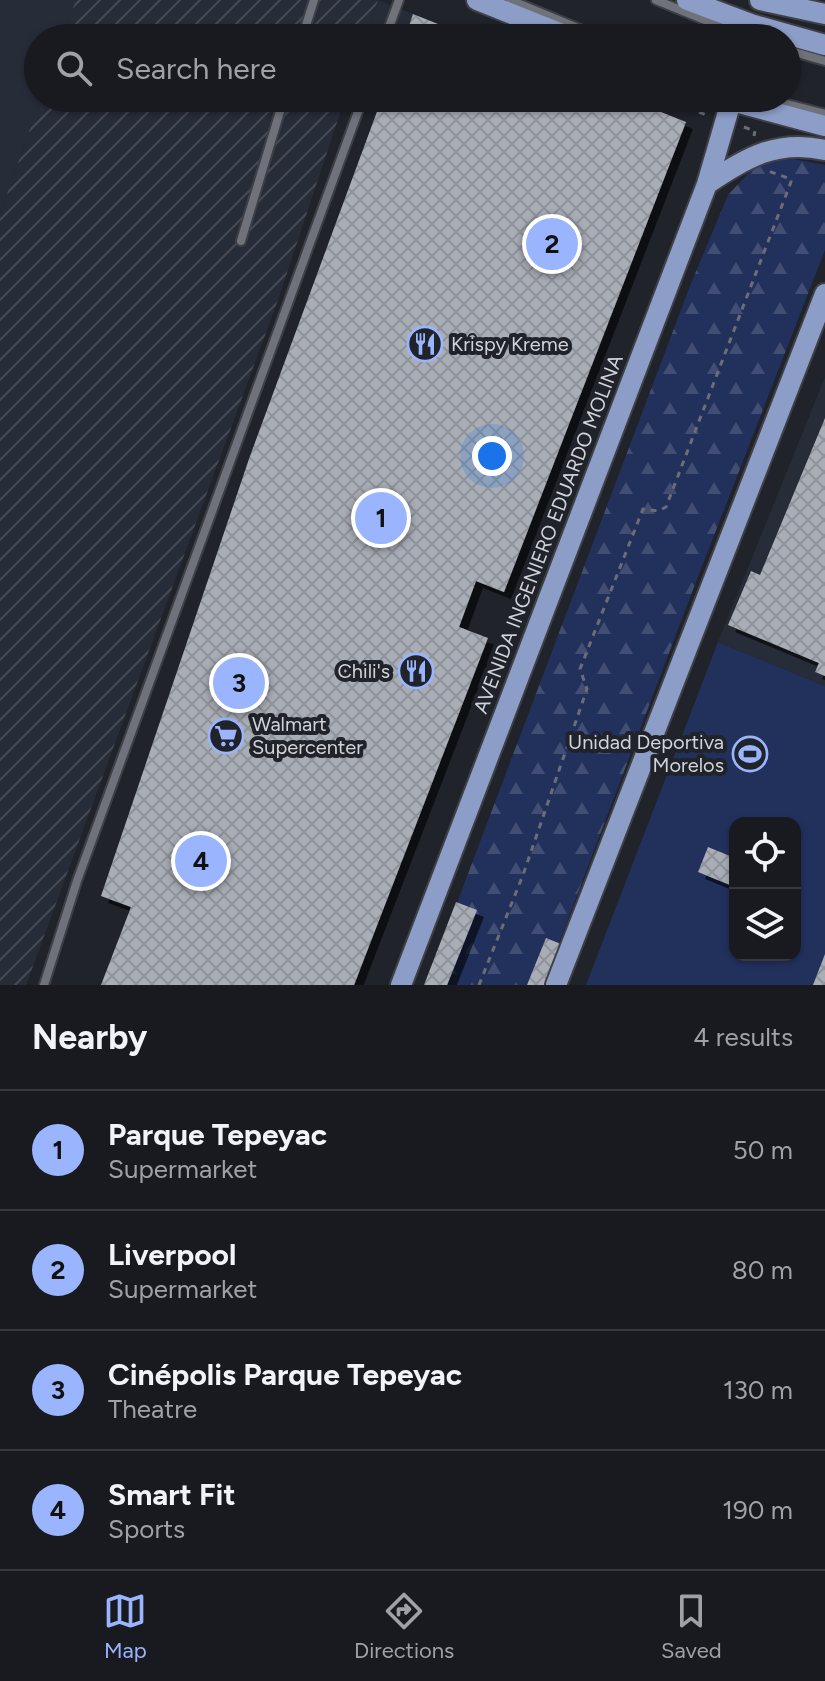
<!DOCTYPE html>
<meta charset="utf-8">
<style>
body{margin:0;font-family:Figtree,sans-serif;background:#212329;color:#f1f3f6}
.controls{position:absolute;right:24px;bottom:24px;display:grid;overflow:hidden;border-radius:16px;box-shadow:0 2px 6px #0004}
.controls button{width:72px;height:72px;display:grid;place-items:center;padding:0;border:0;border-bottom:2px solid #36383e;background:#181a20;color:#f1f3f6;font:40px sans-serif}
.you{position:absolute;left:492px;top:456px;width:28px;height:28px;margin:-20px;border:6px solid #fff;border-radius:50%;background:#1a73e8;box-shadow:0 0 0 12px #1a73e833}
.badge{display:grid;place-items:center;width:52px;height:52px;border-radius:50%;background:#9ab5fd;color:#111;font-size:26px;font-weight:700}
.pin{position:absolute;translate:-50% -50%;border:4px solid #fff;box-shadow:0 2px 8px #0006}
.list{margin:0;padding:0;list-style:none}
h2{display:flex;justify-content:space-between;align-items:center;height:104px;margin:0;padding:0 32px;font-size:34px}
h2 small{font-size:26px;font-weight:400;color:#9fa1a5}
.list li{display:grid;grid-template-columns:52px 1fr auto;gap:24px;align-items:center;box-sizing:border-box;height:120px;padding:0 32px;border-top:2px solid #36383e}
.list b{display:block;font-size:30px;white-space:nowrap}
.list p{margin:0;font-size:26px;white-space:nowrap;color:#9fa1a5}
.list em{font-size:26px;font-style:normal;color:#9fa1a5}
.icon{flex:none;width:44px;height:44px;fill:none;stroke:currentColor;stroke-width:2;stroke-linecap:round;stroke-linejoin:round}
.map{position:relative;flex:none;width:825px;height:985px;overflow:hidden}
.search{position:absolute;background:#181a20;box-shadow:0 2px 6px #0004;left:24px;right:24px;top:24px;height:88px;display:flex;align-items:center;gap:20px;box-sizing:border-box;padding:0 28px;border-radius:44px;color:#9fa1a5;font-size:30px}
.sheet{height:584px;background:#181a20}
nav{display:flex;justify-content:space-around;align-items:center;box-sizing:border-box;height:112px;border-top:2px solid #36383e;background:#181a20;font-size:22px;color:#9fa1a5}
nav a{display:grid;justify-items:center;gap:4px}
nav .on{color:#9ab5fd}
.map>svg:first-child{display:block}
.built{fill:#272c39}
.industrial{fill:url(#industrial-furrows)}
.green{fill:#22305c;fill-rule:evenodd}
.forest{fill:url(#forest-firs)}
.building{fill:url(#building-cross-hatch);filter:url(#shadow)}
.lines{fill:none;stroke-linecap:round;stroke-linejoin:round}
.lane-casing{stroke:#3e4046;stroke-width:12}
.primary-casing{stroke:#3e4046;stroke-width:24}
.path{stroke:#6c6e75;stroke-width:3;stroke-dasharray:6 6;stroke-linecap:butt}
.lane{stroke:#6f727b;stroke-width:8}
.primary{stroke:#8c9dc7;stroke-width:20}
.labels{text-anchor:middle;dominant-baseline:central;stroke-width:8;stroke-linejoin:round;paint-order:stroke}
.poi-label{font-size:20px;fill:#d1d3d8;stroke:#20232a;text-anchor:start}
.street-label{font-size:20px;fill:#d1d3d8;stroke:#20232a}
</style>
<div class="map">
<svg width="825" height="985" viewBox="0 0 825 985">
<defs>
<pattern id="industrial-furrows" width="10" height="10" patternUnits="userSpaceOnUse" patternTransform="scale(2)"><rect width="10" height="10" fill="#272c39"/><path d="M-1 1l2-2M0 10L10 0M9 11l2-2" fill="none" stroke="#454a55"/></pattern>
<pattern id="forest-firs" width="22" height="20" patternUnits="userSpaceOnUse" patternTransform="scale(2)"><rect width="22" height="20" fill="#22305c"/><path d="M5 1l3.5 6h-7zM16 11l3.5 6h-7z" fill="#414d73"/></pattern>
<pattern id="building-cross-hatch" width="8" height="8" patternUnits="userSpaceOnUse" patternTransform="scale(2)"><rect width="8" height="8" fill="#a9adb6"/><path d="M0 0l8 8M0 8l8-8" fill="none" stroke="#8e9299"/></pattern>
<filter id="shadow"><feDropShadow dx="7" dy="7" stdDeviation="0" flood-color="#0009"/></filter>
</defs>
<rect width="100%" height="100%" fill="#20232a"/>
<path class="built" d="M0,0h76l-14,38h-24v60h3l-41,116z
M378,0l95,38h-108z
M825,377v309l-107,-44z"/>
<path class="industrial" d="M76,0h302l-13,38h-303z
M41,98h304l-67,202 -252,685h-26v-771z"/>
<path class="green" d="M718,642l107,44v299h-239zM735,823h60v132h-60z"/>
<path class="forest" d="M793,159l32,6v85l-131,337 -151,398h-117l264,-699 38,-91 29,-31z"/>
<path class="building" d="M413,14l60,24h-68z
M382,98h244l60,24 -182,470 -28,-11 -17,46 29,11 -134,347h-253l30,-78 -30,-11 149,-440z
M825,418v258l-10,-4 4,-9 -91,-38 23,-54 9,4z
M708,847l27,11v29l-37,-15z
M456,902l21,8 -30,75h-23z
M546,938l20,8 -16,39h-23z
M825,954v31h-12z"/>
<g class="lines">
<g class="lane-casing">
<path id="lane" d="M510,0l92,38
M656,0l93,38
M302,38l12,-38
M385,38l14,-38
M787,50l38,11
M764,98l61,16
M241,241l43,-143
M44,985l33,-104 286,-783"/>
</g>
<g class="primary-casing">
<path id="primary" d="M477,0l95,38
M687,0l67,25 71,20
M760,0l65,14
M721,98l104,28
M707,184c38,-26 70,-45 118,-34
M401,985l306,-801 25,-86
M556,985l269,-691"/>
</g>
<path class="path" d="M666,98l40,17 1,-2
M744,127l11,4 -1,5
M479,985l44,-110 64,-186 -7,-20 63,-160 15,2 8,-4 125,-325v-3l-23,-8"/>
<use href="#lane" class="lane"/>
<use href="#primary" class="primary"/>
</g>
<defs>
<g id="restaurant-ring" transform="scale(1.8)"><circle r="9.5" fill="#20232a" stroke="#9ab5fd" stroke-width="1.5"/><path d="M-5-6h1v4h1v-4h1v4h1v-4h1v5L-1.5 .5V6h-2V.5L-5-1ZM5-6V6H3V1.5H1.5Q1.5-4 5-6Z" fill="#9ab5fd"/></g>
<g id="supermarket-ring" transform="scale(1.8)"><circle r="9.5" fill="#20232a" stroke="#9ab5fd" stroke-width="1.5"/><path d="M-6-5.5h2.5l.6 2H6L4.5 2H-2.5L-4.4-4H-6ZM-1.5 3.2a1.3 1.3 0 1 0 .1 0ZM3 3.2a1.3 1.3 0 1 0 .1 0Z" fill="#9ab5fd"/></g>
<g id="stadium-ring" transform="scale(1.8)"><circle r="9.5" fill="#20232a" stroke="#9ab5fd" stroke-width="1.5"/><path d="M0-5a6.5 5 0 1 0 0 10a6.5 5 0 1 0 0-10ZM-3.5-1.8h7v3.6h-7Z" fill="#9ab5fd"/></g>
</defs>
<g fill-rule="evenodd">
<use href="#restaurant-ring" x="425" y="344"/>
<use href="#restaurant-ring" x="416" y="671"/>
<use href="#supermarket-ring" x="226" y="736"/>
<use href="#stadium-ring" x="750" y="754"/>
</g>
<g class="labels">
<g class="poi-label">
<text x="451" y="344">Krispy Kreme</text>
<text x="390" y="671" text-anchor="end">Chili's</text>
<text x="252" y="724">Walmart<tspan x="252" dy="23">Supercenter</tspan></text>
<text x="724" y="742" text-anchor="end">Unidad Deportiva<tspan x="724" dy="23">Morelos</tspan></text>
</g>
<g class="street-label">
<text transform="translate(548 534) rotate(-69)">AVENIDA INGENIERO EDUARDO MOLINA</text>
</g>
</g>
</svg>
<div class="controls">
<button><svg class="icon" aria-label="locate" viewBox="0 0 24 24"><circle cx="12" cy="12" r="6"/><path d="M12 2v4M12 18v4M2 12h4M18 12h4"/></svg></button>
<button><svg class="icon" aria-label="layers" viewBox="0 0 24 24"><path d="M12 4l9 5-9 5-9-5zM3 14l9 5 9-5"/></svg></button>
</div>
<div class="you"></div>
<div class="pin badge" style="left:381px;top:518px">1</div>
<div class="pin badge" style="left:552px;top:244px">2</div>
<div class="pin badge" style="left:239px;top:683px">3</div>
<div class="pin badge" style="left:201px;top:861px">4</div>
<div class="search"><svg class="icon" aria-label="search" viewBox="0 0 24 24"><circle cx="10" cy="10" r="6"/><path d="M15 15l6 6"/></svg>Search here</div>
</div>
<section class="sheet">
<h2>Nearby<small>4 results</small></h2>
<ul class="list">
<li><span class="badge">1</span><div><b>Parque Tepeyac</b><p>Supermarket</p></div><em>50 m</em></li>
<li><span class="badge">2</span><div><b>Liverpool</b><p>Supermarket</p></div><em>80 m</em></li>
<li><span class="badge">3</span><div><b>Cinépolis Parque Tepeyac</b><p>Theatre</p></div><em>130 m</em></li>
<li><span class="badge">4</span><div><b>Smart Fit</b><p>Sports</p></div><em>190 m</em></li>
</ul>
</section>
<nav>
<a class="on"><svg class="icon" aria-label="map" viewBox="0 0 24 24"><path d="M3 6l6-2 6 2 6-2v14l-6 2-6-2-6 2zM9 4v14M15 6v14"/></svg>Map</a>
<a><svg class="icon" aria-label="directions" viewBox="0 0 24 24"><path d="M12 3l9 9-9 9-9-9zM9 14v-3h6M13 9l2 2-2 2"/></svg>Directions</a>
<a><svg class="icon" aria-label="saved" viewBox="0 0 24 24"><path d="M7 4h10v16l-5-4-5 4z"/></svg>Saved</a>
</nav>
